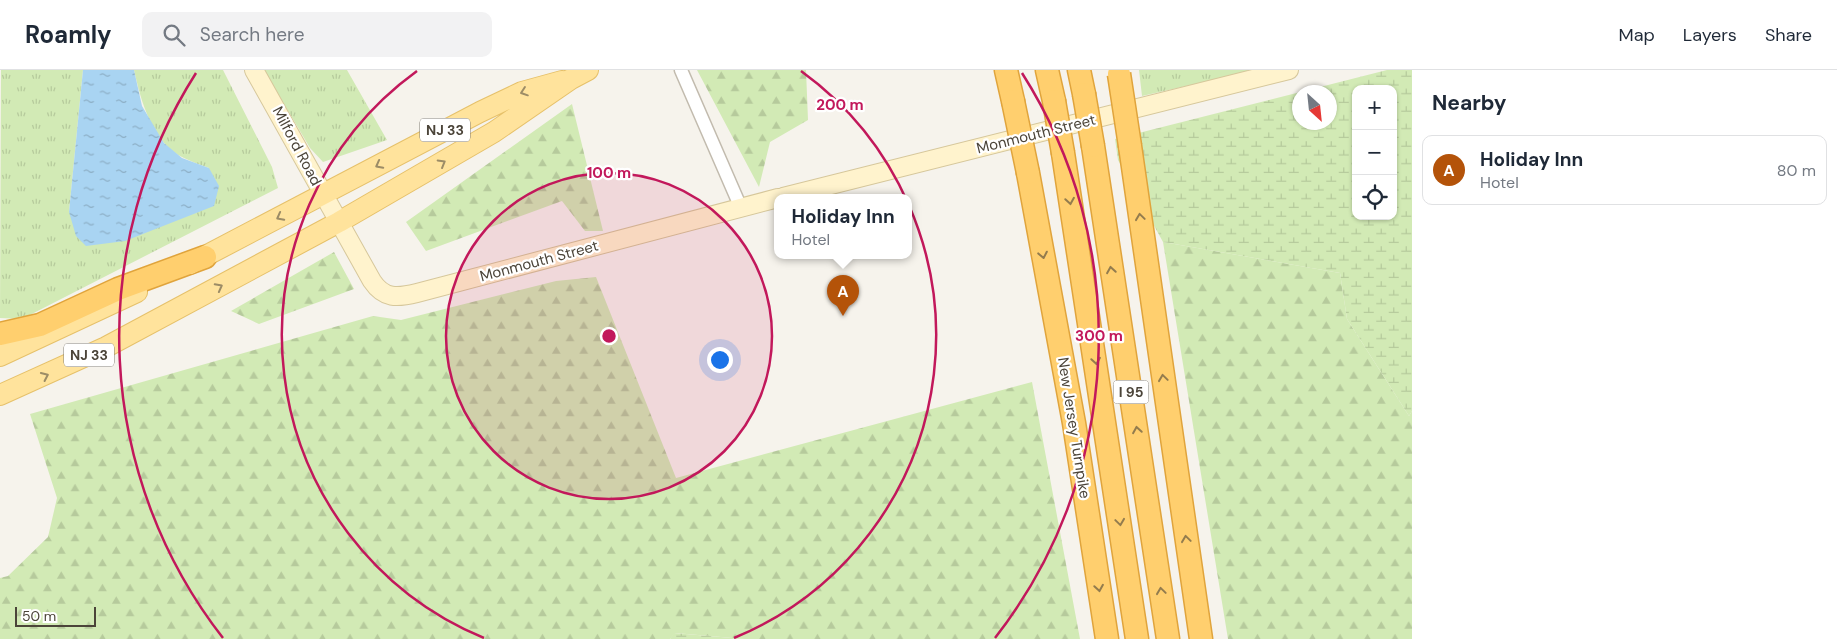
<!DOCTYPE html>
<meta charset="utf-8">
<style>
body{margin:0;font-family:"DM Sans",sans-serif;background:#f2f2f3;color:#1f2937}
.controls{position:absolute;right:15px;top:15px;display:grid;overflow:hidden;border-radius:10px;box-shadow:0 1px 4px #0004}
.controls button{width:45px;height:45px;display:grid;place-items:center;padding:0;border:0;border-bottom:1px solid #e0e1e3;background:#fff;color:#1f2937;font:25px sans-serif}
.compass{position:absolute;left:1292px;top:15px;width:45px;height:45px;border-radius:50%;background:#fff;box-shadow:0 1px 4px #0004;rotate:153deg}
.scale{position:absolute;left:15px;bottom:12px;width:81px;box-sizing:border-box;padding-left:5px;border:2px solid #4b4439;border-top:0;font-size:14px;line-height:18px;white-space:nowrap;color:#4b4439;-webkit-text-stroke:4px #fff;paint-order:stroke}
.you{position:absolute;left:719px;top:289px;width:18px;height:18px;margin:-12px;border:4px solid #fff;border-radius:50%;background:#1a73e8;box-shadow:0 0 0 8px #1a73e833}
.badge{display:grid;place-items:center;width:32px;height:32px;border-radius:50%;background:#b45309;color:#fff;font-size:16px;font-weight:700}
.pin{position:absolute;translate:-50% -41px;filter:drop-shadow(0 1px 2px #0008)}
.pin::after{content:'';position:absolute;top:26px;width:18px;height:15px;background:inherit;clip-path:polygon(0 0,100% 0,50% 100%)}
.popup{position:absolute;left:774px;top:124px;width:138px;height:65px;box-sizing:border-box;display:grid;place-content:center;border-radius:10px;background:#fff;filter:drop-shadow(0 1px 4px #0005);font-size:16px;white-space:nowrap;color:#747a83}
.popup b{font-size:19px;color:#1f2937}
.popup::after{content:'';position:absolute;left:50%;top:100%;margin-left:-10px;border:10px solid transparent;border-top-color:#fff}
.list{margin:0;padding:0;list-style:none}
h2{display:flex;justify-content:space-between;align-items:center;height:65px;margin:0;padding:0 20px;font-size:21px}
h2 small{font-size:16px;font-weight:400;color:#747a83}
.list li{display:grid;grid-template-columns:32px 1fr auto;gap:15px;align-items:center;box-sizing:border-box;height:70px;margin:0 10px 10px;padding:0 10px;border:1px solid #e0e1e3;border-radius:10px}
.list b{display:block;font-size:19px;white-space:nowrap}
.list p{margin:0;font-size:16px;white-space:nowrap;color:#747a83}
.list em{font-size:16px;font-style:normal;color:#747a83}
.icon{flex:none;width:28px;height:28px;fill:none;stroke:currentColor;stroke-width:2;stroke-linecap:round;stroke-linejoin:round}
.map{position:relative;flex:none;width:1412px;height:569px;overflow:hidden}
header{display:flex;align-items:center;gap:30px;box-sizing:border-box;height:70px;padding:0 25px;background:#fff;border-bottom:1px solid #e0e1e3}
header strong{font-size:24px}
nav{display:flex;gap:28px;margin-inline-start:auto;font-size:18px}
.search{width:350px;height:45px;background:#f2f2f3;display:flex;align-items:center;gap:12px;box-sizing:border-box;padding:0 18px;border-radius:10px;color:#747a83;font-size:19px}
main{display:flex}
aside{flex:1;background:#fff}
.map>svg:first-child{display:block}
.grass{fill:url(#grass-tufts)}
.forest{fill:url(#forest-firs)}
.wetland{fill:url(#wetland-marsh);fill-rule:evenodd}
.water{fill:url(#water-ripples)}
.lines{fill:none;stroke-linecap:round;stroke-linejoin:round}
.street-casing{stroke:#c2bbae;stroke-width:15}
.secondary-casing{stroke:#d6c79b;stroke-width:20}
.primary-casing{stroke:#e6c16a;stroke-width:22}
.highway-casing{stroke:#e0a43c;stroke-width:25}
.street{stroke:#fff;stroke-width:12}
.secondary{stroke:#fff3cd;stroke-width:18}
.primary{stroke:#ffe39c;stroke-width:20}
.highway{stroke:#ffcf6e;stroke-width:22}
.highway-bridge-casing{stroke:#e0a43c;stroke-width:25;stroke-linecap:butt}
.highway-bridge{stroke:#ffcf6e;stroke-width:22}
.oneway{stroke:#9c8c66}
.oneway2{stroke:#937c4e}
.ring{fill:none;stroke:#c2185b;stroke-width:2.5}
.labels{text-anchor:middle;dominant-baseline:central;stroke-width:4.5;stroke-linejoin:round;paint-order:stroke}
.shield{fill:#fff;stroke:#817c74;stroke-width:1}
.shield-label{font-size:14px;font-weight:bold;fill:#4b4439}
.street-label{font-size:15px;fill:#4b4439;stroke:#fff}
.centre{fill:#c2185b;stroke:#fff;stroke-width:2.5}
.ring-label{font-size:15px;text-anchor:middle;font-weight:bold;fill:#c2185b;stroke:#fff;stroke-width:4.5;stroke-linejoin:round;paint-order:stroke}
</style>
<header>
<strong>Roamly</strong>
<div class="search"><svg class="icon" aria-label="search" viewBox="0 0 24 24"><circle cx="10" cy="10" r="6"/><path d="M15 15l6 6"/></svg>Search here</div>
<nav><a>Map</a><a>Layers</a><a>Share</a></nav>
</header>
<main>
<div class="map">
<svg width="1412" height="569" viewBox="0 0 1412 569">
<defs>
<pattern id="grass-tufts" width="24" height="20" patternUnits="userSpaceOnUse" patternTransform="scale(1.25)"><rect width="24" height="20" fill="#d2eab5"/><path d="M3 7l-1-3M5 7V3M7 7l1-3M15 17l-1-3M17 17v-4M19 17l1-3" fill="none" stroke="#b6ca9c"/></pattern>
<pattern id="forest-firs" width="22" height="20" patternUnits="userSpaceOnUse" patternTransform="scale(1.25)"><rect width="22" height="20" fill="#d2eab5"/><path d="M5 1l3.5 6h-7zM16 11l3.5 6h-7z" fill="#b6ca9c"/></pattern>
<pattern id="wetland-marsh" width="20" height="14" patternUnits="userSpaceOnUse" patternTransform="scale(1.25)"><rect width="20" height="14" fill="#d2eab5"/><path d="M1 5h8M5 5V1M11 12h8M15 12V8" fill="none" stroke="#b6ca9c"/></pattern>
<pattern id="water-ripples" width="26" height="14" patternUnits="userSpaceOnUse" patternTransform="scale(1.25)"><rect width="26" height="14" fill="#a9d4f2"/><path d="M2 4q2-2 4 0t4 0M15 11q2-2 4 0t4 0" fill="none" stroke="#8caec5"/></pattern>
</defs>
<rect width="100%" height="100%" fill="#f6f3ec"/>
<path class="grass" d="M1,0h82l-14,142 140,-44c-8,-3 -17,-6 -25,-10 -32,-15 -43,-57 -50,-88h89l49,97 6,21 -256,131 -22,-1z
M264,0h83l40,70 -64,22 -13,-14z
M1139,0h108l1,2 -106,24z"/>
<path class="forest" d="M697,0h109l2,50 -38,22 -11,45z
M572,34l31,127h-18l-23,-30 -136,50 -20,-29z
M1163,172l177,31 7,46 62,97 3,-5v228h-184z
M334,182l20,37 -95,35 -28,-13z
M596,207l80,201 356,-96 48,257h-336l-69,-6 -5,6h-670v-61l8,-2 40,-39 9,-39 -27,-84 343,-98 28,4 155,-39z"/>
<path class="wetland" d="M1387,0h25v341l-3,5 -62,-97 -7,-46 -177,-31 -45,-82 -3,-21zM1356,19h37v127h-37zM1300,22h30v30h-30z
M674,563l70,6h-74z"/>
<path class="water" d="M83,0h51l8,36 22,37 18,15 27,10 10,18 -5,20 -89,35 -39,5 -10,-10 -7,-24z"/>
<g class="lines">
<g class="street-casing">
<path id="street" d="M681,0l60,138"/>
</g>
<g class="secondary-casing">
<path id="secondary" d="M254,0l118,211c12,18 25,17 45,12l361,-95
M783,127l506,-127"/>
</g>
<g class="primary-casing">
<path id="primary" d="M190,194l290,-152 42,-20 40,-11
M0,286l137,-64
M0,325l106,-48 233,-125 155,-90 77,-53 17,-9"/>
</g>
<g class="highway-casing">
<path id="highway" d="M1006,0l7,31
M1047,0l7,31
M1079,0l5,24
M1093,76l75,493
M1130,76l71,493
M1063,83l74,486
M1028,103l46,250 33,216
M0,264l40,-9 78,-36 87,-32"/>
</g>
<use href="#street" class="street"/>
<use href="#secondary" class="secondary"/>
<use href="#primary" class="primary"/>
<use href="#highway" class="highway"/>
<g class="highway-bridge-casing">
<path id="highway-bridge" d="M1119,4l11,72
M1084,24l9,52
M1013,31l15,72
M1054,31l9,52"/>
</g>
<use href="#highway-bridge" class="highway-bridge"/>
</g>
<defs><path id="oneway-chevron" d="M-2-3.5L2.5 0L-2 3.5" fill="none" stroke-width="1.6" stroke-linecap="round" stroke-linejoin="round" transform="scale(1.25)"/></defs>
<g class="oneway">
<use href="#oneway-chevron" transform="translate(524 22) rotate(161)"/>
<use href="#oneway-chevron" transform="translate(442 93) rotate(-30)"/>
<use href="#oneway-chevron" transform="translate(379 95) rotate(152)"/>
<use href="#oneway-chevron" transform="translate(280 147) rotate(152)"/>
<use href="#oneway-chevron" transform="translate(219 217) rotate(-28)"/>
<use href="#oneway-chevron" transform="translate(45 306) rotate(-25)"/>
</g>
<g class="oneway2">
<use href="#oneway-chevron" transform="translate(1070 131) rotate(81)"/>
<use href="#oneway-chevron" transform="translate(1140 147) rotate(-98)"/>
<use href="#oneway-chevron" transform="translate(1043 185) rotate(79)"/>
<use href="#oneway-chevron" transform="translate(1111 200) rotate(-99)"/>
<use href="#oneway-chevron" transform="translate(1096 291) rotate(81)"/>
<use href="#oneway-chevron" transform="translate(1163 308) rotate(-98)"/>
<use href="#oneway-chevron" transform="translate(1137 360) rotate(-99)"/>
<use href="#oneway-chevron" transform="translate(1120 452) rotate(82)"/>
<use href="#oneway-chevron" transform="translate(1186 469) rotate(-98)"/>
<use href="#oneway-chevron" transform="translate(1099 518) rotate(81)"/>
<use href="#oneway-chevron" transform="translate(1161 521) rotate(-98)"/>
</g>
<circle cx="609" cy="266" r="163" fill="#c2185b" fill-opacity=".12"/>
<g class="ring">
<circle cx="609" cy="266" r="163"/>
<path d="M484 568A327 327 0 0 1 417 1M801 1A327 327 0 0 1 734 568"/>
<path d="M223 568A490 490 0 0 1 196 3M1022 3A490 490 0 0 1 995 568"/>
</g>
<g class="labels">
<g class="shield">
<rect x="420" y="48.5" width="50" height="23" rx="4"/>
<rect x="64" y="273.5" width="50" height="23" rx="4"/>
<rect x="1113.5" y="310.5" width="35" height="23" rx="4"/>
</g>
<g class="shield-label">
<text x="445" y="60">NJ 33</text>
<text x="89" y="285">NJ 33</text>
<text x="1131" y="322">I 95</text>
</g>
<g class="street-label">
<text transform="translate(1036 64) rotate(-14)">Monmouth Street</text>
<text transform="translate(297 76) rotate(62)">Milford Road</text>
<text transform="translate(539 191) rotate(-15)">Monmouth Street</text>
<text transform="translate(1074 358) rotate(81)">New Jersey Turnpike</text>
</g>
</g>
<circle cx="609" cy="266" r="8" class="centre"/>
<g class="ring-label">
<text x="840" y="40">200 m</text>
<text x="609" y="108">100 m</text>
<text x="1099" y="271">300 m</text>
</g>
</svg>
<div class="controls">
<button>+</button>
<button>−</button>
<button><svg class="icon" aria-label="locate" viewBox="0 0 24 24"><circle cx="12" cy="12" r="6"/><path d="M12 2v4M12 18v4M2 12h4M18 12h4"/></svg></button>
</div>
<svg class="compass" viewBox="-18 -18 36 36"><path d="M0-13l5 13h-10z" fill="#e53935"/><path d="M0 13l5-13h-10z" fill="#747a83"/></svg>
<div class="scale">50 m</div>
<div class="you"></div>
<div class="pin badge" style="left:843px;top:246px">A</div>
<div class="popup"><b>Holiday Inn</b>Hotel</div>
</div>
<aside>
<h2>Nearby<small></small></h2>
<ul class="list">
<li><span class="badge">A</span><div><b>Holiday Inn</b><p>Hotel</p></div><em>80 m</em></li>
</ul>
</aside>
</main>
